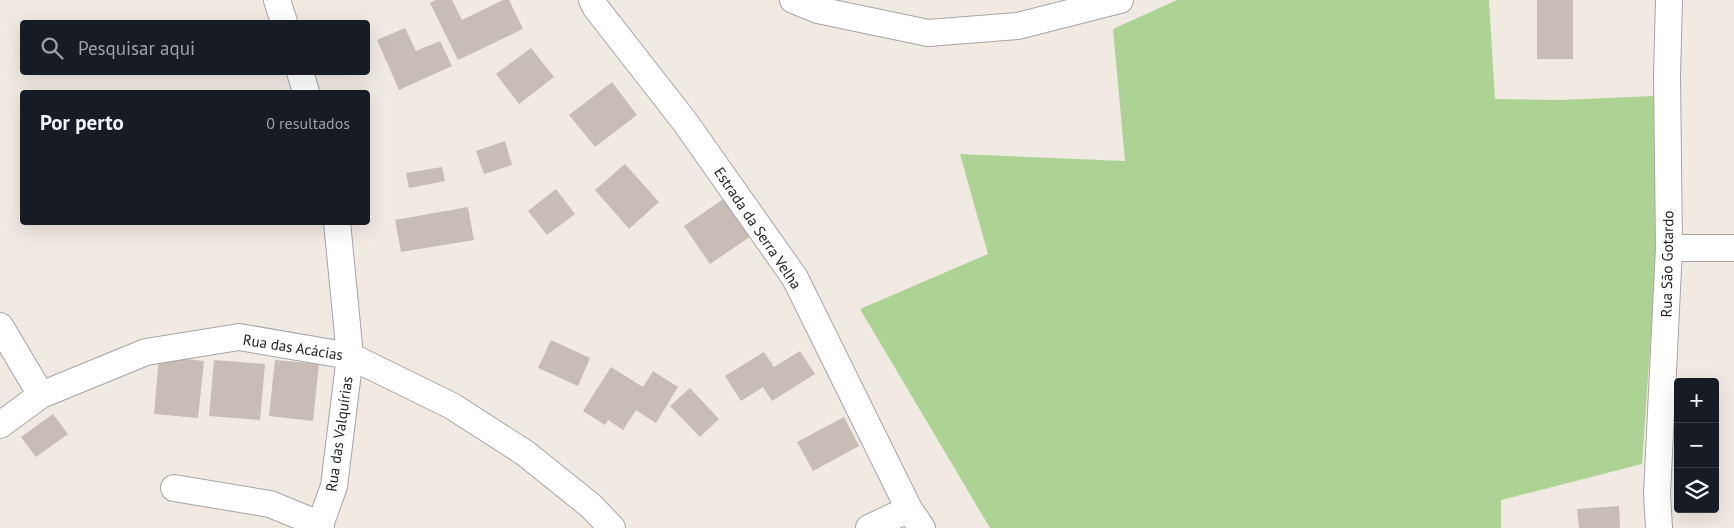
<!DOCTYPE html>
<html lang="pt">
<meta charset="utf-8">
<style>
body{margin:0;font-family:"PT Sans",sans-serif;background:#242831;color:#f1f3f6}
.controls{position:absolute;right:15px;bottom:15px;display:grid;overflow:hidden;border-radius:5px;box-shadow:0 5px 20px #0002}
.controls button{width:45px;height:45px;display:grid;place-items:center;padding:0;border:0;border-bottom:1px solid #363941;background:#171b24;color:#f1f3f6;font:25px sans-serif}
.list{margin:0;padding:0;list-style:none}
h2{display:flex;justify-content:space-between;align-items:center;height:65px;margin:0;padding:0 20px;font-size:21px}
h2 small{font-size:16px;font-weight:400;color:#9ea1a6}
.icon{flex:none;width:28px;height:28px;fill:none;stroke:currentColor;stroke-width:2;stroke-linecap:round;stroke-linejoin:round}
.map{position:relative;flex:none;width:1734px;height:528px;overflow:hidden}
.search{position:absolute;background:#171b24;box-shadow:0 5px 20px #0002;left:20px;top:20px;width:350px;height:55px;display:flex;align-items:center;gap:12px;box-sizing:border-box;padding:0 18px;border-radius:5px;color:#9ea1a6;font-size:19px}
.panel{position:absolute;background:#171b24;box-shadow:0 5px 20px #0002;left:20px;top:90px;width:350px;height:135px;border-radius:5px}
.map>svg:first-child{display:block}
.forest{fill:#add394}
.building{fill:#c8bcb6}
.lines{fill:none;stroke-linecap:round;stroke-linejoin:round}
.minor-casing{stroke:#a5a5a5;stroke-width:28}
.minor{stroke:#fff;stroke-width:26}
.labels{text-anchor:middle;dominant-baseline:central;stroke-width:4.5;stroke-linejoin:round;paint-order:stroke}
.street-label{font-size:15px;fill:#1e1e1e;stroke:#fff}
</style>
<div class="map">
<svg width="1734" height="528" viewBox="0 0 1734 528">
<rect width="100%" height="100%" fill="#f0eae3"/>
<path class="forest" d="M1177,0h312l6,99 65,1 94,-4 4,136 -16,232 -141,36v28h-511l-130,-219 128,-55 -28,-100 165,7 -12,-132z"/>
<path class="building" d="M436,0h16l10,20 41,-20h6l14,29 -65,31 -28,-57z
M1537,0h36v59h-36z
M405,28l11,23 24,-10 12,25 -53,24 -22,-50z
M531,48l23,29 -35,27 -23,-30z
M612,82l25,33 -42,32 -26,-32z
M505,141l7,24 -28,9 -8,-23z
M625,164l34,38 -30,27 -34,-39z
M442,167l3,14 -36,7 -3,-15z
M556,189l19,25 -28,21 -19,-24z
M725,198l26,38 -41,28 -26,-38z
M468,207l6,33 -73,12 -6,-32z
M551,340l39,18 -12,28 -40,-18z
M800,351l15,23 -43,27 -9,-14 -22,14 -16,-25 39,-24 10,15z
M159,356l45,5 -6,57 -44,-4z
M214,360l51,4 -5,56 -51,-4z
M275,360l44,4 -6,57 -44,-5z
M611,367l32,20 10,-16 25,16 -22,36 -20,-13 -13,20 -15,-10 -3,5 -22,-14z
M690,388l29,31 -19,18 -30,-31z
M53,414l15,20 -32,23 -15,-20z
M844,417l15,29 -46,25 -16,-29z
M1619,506l1,22h-41l-2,-19z"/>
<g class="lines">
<g class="minor-casing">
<path id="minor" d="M277,0l7,22
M592,0l4,8 89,114 110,156 114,231 13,19
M793,0l25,10 110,23 90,-7 102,-26
M300,72l6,20
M1669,248h65
M0,326l41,69
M0,425l41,-30 105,-43 93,-15 111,19 102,50 73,47 66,53 21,22
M174,488l96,16 51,21
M319,528l15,-42 16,-130 -13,-134
M869,528l40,-19
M1659,528l-2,-34 12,-246 -2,-173 2,-75"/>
</g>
<use href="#minor" class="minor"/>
</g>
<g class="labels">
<g class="street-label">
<text transform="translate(758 228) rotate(56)">Estrada da Serra Velha</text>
<text transform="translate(1667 264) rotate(-89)">Rua São Gotardo</text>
<text transform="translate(293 347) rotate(9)">Rua das Acácias</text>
<text transform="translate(339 434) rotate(-82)">Rua das Valquírias</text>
</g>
</g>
</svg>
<div class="controls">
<button>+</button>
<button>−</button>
<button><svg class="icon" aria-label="layers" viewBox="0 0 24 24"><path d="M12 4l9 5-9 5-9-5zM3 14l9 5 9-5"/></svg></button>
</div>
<div class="search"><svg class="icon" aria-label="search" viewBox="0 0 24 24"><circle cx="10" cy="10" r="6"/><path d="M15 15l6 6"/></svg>Pesquisar aqui</div>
<section class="panel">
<h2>Por perto<small>0 resultados</small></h2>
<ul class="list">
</ul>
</section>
</div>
